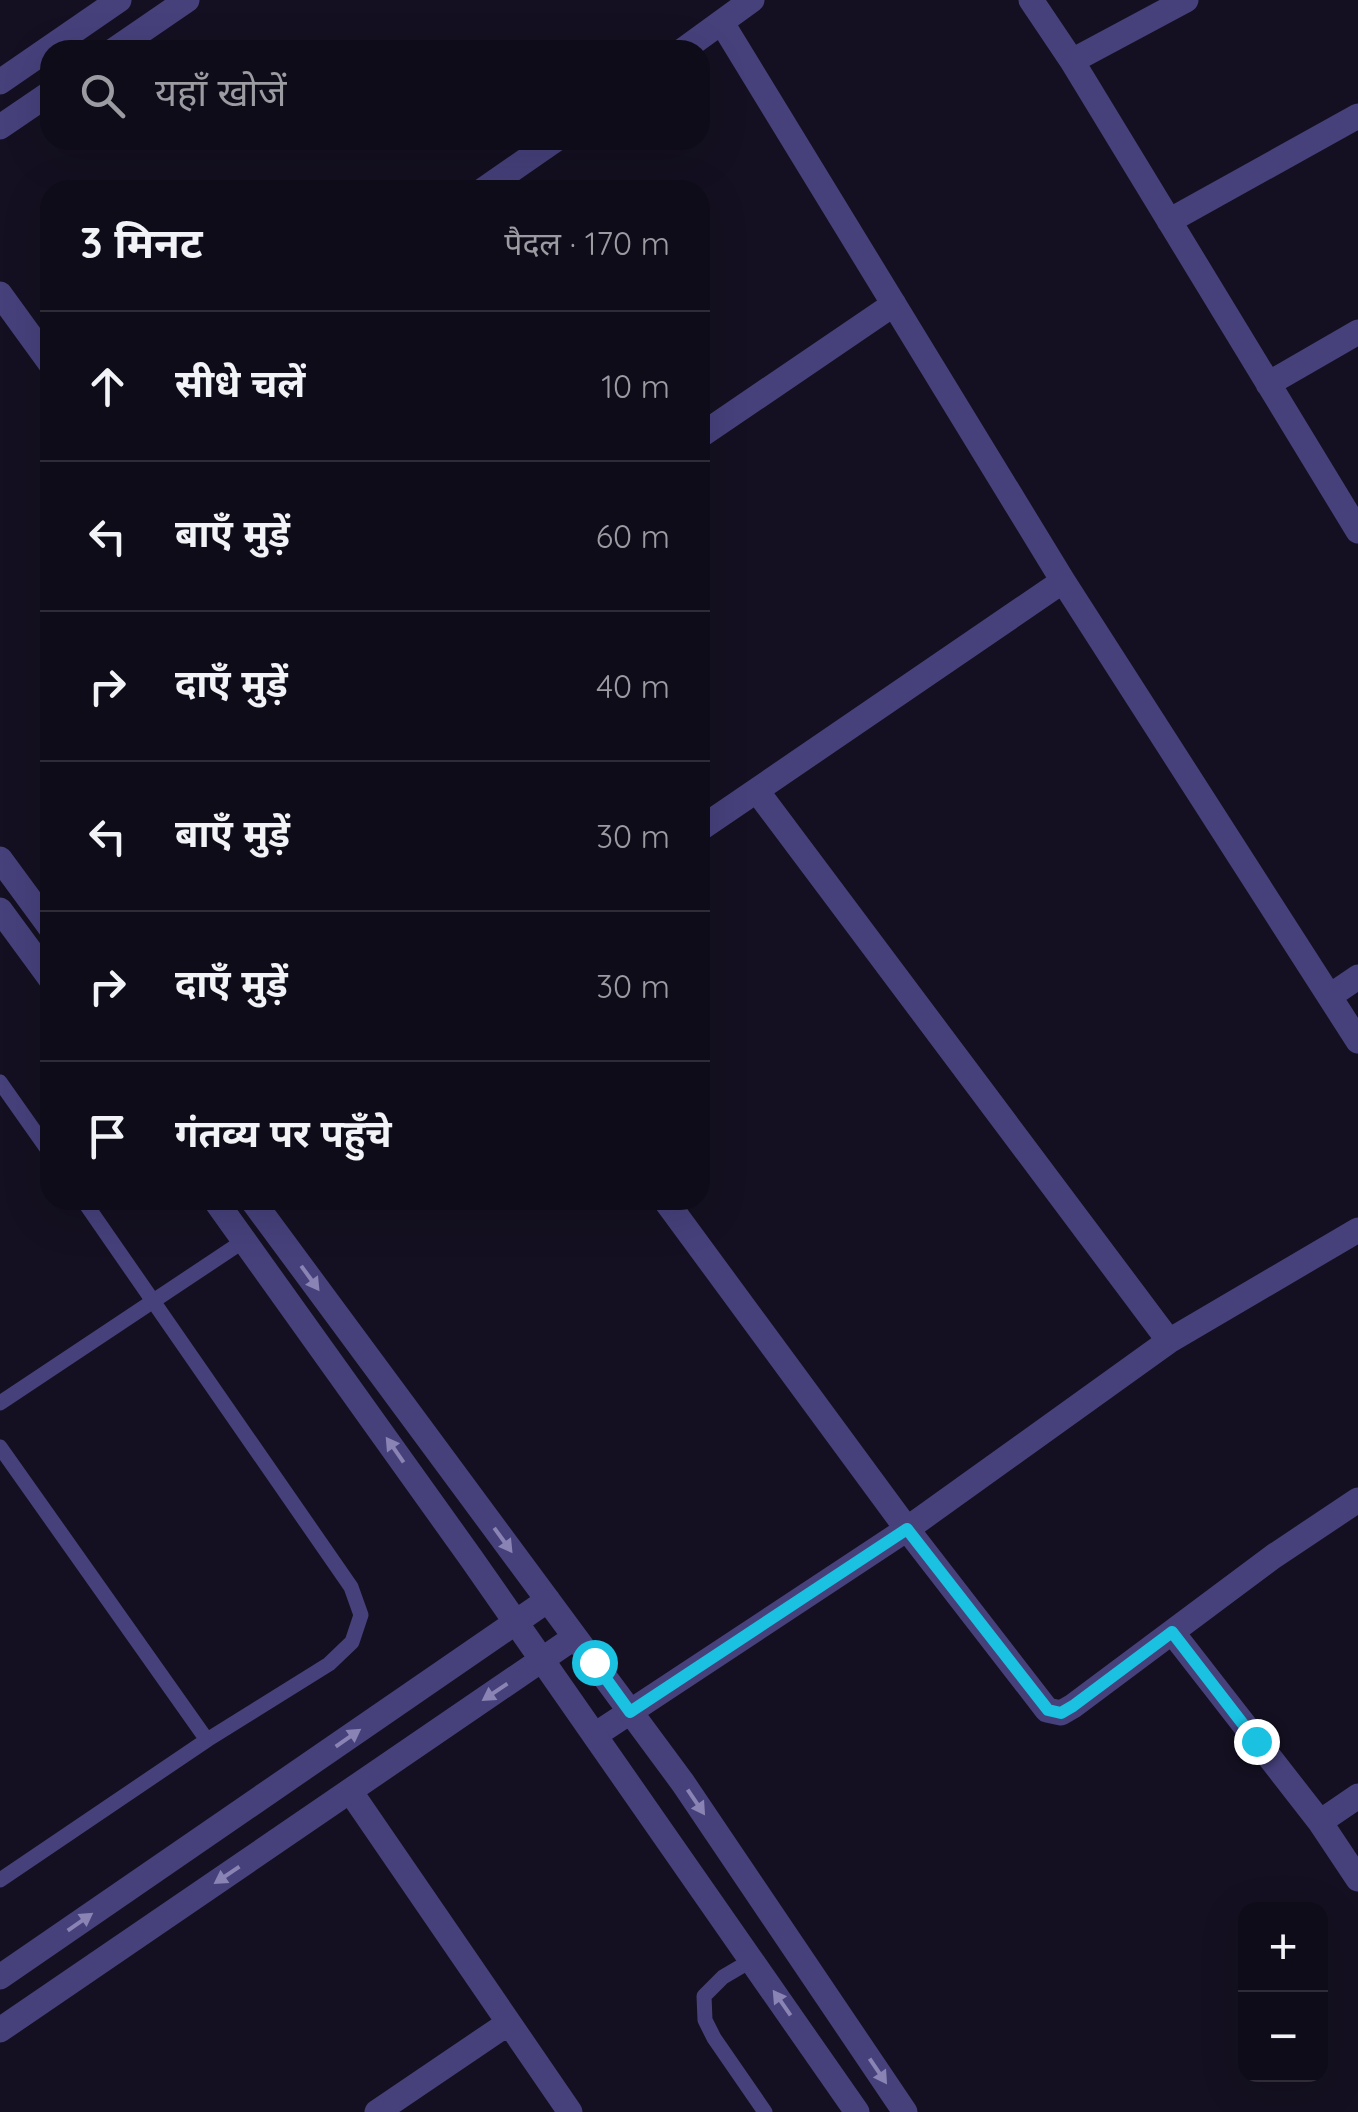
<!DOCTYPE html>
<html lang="hi">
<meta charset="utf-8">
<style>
body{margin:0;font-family:Quicksand,"Noto Sans Devanagari",sans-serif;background:#181522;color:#f1f3f6}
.controls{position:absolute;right:30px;bottom:30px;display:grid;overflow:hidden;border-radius:20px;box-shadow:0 10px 40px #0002}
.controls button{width:90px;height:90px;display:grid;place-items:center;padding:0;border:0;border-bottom:2px solid #2f2c38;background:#0f0c19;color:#f1f3f6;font:50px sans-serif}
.stop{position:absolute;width:30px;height:30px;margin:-22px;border:8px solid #1ac1e1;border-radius:50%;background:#fff}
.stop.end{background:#1ac1e1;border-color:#fff;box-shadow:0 2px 10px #0008}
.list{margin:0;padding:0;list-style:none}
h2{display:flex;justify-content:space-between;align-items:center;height:130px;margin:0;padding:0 40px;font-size:42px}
h2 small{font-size:32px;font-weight:400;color:#9b9ba2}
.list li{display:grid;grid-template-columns:65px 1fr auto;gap:30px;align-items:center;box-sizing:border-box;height:150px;padding:0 40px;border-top:2px solid #2f2c38}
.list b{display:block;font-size:38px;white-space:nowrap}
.list em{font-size:32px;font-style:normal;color:#9b9ba2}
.icon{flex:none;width:55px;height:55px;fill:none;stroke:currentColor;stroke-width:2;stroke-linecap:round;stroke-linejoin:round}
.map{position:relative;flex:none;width:1358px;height:2112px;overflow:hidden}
.search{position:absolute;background:#0f0c19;box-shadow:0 10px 40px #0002;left:40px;top:40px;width:670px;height:110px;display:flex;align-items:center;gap:25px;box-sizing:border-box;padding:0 35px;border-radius:30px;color:#9b9ba2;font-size:38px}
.panel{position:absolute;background:#0f0c19;box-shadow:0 10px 40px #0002;left:40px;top:180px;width:670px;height:1030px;border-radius:30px}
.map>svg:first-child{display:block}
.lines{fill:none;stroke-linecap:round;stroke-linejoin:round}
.service{stroke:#46417b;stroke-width:15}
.minor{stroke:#46417b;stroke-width:25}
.tertiary{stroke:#46417b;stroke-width:25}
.oneway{fill:#8a84b4}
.route{stroke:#1ac1e1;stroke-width:12}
</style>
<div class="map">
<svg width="1358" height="2112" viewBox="0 0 1358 2112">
<rect width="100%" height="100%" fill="#141021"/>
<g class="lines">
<path class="service" d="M0,1082l50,71
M0,1403l245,-163
M0,1447l207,293
M0,1880l207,-140 122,-76 23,-22 9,-27 -10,-28 -268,-387
M752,1960l-29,17 -19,19 1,24 9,18 51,74"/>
<path class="minor" d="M1031,0l41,61 286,470
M722,23l341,558 295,460
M114,50l73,-50
M683,50l69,-50
M1072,61l114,-61
M0,82l119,-82
M0,127l50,-34
M483,190l72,-50
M1169,221l189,-105
M0,294l50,69
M1268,384l90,-52
M700,436l194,-132
M757,791l412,550
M700,829l363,-248
M1330,996l28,-19
M665,1200l242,329 140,181 14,3 12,-7 201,-150 84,-56
M1172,1632l148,190 38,57
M595,1735l312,-206 262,-188 189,-111
M350,1791l220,321
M1320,1822l38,-26
M377,2112l130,-88"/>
<path class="tertiary" d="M0,859l50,68
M0,910l50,68
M215,1200l256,358 386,554
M252,1200l431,583 222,329
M0,1977l548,-377
M0,2030l575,-393"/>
</g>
<defs><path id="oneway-solid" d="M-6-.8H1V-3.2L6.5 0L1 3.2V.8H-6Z" transform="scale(2.5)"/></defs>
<g class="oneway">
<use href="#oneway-solid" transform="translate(310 1278) rotate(54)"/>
<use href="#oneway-solid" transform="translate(395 1450) rotate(-125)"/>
<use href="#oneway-solid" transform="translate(503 1540) rotate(54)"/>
<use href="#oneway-solid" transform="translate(495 1692) rotate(146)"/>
<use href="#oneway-solid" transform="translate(348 1738) rotate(-35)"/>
<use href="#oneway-solid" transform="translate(696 1802) rotate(56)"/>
<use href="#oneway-solid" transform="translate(227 1875) rotate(146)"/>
<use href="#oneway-solid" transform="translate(80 1922) rotate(-35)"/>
<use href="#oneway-solid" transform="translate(782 2003) rotate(-125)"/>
<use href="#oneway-solid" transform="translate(878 2071) rotate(56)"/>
</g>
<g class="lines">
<path class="route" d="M594,1662l36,50 277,-183 141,181 13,3 12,-7 99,-74 84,109"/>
</g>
</svg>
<div class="controls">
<button>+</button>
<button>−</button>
</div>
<div class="stop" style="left:594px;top:1662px"></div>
<div class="stop end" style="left:1256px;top:1741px"></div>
<div class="search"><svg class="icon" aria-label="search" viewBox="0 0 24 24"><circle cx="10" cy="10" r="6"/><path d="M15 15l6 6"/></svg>यहाँ खोजें</div>
<section class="panel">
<h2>3 मिनट<small>पैदल · 170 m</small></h2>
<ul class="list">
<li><svg class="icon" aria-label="ahead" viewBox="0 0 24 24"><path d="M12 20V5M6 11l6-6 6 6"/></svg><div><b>सीधे चलें</b></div><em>10 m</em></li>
<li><svg class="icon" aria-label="left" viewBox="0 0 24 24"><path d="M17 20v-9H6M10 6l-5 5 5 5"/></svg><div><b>बाएँ मुड़ें</b></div><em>60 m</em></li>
<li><svg class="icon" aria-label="right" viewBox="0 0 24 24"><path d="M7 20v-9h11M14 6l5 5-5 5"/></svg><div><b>दाएँ मुड़ें</b></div><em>40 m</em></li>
<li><svg class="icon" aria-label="left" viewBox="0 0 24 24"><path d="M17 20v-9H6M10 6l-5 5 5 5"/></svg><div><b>बाएँ मुड़ें</b></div><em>30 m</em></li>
<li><svg class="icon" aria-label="right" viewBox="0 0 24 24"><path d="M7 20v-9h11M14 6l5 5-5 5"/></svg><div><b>दाएँ मुड़ें</b></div><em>30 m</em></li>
<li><svg class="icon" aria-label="arrive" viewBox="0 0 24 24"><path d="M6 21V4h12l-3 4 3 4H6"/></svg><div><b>गंतव्य पर पहुँचे</b></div></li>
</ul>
</section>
</div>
